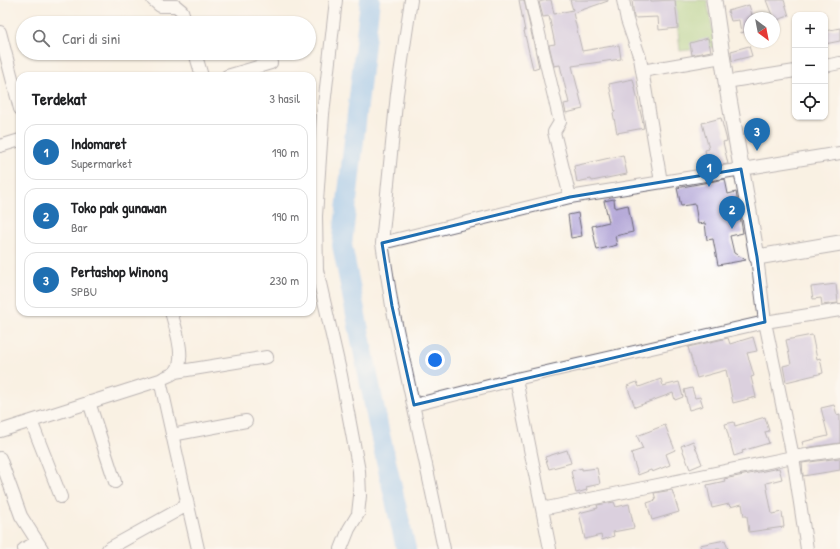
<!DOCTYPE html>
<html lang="id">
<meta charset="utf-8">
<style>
body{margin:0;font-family:"Patrick Hand",sans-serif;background:#f6f6f6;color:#202124}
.controls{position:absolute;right:12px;top:12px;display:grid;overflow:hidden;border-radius:8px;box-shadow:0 1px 3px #0004}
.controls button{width:36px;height:36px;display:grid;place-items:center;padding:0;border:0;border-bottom:1px solid #e0e0e0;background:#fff;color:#202124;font:20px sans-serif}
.compass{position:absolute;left:744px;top:12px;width:36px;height:36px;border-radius:50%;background:#fff;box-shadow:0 1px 3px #0004;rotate:148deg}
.you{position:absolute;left:435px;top:360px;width:14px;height:14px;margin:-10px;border:3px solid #fff;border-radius:50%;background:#1a73e8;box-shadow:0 0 0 6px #1a73e833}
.badge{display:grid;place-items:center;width:26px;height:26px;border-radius:50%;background:#1f6fb2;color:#fff;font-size:13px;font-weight:700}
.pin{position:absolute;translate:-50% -33px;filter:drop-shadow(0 1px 2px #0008)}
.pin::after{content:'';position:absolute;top:21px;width:14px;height:12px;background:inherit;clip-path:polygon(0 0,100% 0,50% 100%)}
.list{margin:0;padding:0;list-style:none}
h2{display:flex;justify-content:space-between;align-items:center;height:52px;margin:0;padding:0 16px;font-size:17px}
h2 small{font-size:13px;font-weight:400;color:#757577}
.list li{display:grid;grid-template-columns:26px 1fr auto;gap:12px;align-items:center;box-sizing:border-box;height:56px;margin:0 8px 8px;padding:0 8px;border:1px solid #e0e0e0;border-radius:12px}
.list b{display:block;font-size:15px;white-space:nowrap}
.list p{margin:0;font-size:13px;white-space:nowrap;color:#757577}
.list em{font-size:13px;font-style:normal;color:#757577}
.icon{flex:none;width:22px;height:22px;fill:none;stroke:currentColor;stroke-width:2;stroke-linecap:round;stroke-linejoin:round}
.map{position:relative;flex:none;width:840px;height:549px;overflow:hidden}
.search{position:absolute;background:#fff;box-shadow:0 1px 3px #0004;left:16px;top:16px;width:300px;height:44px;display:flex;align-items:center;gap:10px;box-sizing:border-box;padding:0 14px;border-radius:22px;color:#757577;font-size:15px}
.panel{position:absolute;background:#fff;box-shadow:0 1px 3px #0004;left:16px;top:72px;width:300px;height:244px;border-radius:12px}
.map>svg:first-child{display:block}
.green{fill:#a1cb77;stroke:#627659}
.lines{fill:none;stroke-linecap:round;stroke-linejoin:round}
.river{stroke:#7eb9f0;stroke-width:20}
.building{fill:#b5a9d8}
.minor-casing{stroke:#6d6a76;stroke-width:14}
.tertiary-casing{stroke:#6d6a76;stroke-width:17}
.minor{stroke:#fff;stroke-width:12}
.tertiary{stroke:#fff;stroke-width:15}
.marked{fill:none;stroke:#1f6fb2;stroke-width:3;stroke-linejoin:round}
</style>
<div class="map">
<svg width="840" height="549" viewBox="0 0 840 549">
<rect width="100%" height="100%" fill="#fff"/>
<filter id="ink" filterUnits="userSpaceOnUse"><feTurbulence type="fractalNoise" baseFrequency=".025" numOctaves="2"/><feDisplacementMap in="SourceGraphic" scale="8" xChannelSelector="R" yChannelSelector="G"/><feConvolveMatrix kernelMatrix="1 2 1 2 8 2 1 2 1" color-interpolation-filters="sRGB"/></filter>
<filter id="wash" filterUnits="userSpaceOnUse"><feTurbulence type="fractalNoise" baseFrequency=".012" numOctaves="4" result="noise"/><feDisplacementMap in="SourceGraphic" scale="16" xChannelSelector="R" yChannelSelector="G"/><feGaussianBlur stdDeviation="0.9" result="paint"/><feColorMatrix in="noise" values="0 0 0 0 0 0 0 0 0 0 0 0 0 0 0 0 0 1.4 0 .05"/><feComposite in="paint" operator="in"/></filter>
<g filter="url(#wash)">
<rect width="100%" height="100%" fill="#f9f1e3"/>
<path class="green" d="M675,0h32l9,47 -36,4z"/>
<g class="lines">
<path class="river" d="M370,0l-28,245 37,185 27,119"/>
</g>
<g id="blocks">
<path class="building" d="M519,0h5l15,67 -6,2 -9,-38h1z
M547,0h4l3,14 19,-4 -3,-10h38v1l-35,12 9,38 37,-6 2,14 -49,7 11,43 -17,4 -2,-9 5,-1 -9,-38 -6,1 -5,-21 6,-1 -6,-28 -6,1 -4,-15z
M632,0h19v1l24,-1 3,28 -19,2 -1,-13 -24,1z
M766,0h18l5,16 -15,5v-3h-1z
M749,5l4,13h-3v12l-9,3 -2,-13 -8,1 -3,-10z
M840,28v13l-15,3v-13z
M708,38l3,13 -19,4 -2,-12z
M749,46l3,10 -20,5 -1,-10z
M633,79l11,49 -27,5 -4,-20 2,-1 -6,-28z
M721,118l6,23 -4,1 5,22 -19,3 -4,-17 4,-1 -7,-26z
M623,155l4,19 -35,7 -1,-2 -14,3 -3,-16z
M725,179l3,15 8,-2 7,41 -13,3 4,17 12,7 -28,5 -5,-26 -6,1 -2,-17 -7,1 -3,-20 -14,2 -4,-18z
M614,199l1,9 13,-3 5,27 -18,4 2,9 -20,5 -5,-24 17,-4 -5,-21z
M578,213l4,23 -11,2 -3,-23z
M836,284l2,19 -16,2 -1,-7 -8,1 -2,-12z
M812,335l5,24 3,-1 3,15 -37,9 -3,-16 8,-2 -5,-24z
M753,337l4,14 -10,2 7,23 -3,1 5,20 -23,6 -7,-33 -29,8 -9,-31 40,-9 2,6z
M661,379l2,7 16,-4 4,15 -8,3 -2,-7 -38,14 -8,-21 10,-4 2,5z
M692,388l3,10 5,-1 3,9 -14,4 -5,-20z
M834,405l3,10 3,-1v29l-36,5 -2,-6 26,-6 -7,-28z
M765,417l4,14 -4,1 4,11 -27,8 1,2 -9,3 -9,-32 9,-2 1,4z
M665,425l10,25 -9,4 4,11 -18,7 -1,-2 -13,5 -7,-22 12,-4 -6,-13z
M693,441l9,23 -12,5 -9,-23z
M567,450l4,13 -22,6 -4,-12z
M840,458v12l-37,6 -1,-13z
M582,468v2l15,-2 3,16 -14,3 1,3 -11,3 -5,-22z
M779,468l3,11 -16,4 6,31 10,-2 2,15 -35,5 -2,-16h-3l-2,-12 -12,3 -1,-3 -17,4 -5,-23 18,-4 -1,-2z
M672,490l7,22 -27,8 -5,-17 9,-3 -2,-7z
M614,502l2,5 13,-3 5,24 -21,4 1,4 -12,4 -1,-5 -16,4 -6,-26 19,-5 -1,-3z
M725,540l3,9h-27l-1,-4z"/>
</g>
</g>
<g filter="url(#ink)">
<use href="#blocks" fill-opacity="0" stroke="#6d6a76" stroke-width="1"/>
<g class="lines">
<g class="minor-casing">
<path id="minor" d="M153,0l7,6h16l6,5 4,12
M336,0l-13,114 -7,102 1,54 24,105 18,96 1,25 -2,18 -9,15 -8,20
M411,0l-14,94 -15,149 10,63 52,243
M531,0l29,122 -6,10 16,65
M623,0l4,20 13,38 21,124
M0,32l20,77
M195,53l7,23
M825,66l15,-3
M642,71l80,-14
M227,76l44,-13
M726,82l69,-11
M0,146l20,-6
M382,243l188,-46 270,-44
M757,257l8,65 28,135 14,92
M175,372l92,-15
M516,379l34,170
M89,402l26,80
M414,405l102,-26 249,-57 75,-12
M31,421l30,76
M0,431l160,-51c4,-3 10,-4 14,-7 14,-11 1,-47 -3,-61
M172,435l74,-14
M0,458l21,58 21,33
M187,501l11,48
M542,509l251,-52 47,-7
M24,549l13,-7
M108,549l74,-41 5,-7 -27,-121"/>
</g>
<g class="tertiary-casing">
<path id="tertiary" d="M714,0l12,82 31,175 83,-14"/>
</g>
<use href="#minor" class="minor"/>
<use href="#tertiary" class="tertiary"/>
</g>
</g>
<path d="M0 0H840V549H0ZM741,169l16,88 8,65 -351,83 -22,-99 -10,-63 188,-46z" fill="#f9f1e3" fill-opacity=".55" fill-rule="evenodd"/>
<path class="marked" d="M741,169l16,88 8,65 -351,83 -22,-99 -10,-63 188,-46z"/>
</svg>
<div class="controls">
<button>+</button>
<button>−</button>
<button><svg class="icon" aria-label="locate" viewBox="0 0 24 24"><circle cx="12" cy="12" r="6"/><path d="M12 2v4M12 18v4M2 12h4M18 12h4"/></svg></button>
</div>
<svg class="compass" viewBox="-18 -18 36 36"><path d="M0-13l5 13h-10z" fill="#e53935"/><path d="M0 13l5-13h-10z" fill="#757577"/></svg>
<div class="you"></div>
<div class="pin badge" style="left:709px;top:187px">1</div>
<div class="pin badge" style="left:732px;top:229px">2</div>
<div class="pin badge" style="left:757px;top:151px">3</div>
<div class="search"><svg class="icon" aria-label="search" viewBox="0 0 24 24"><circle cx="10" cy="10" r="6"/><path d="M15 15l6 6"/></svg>Cari di sini</div>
<section class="panel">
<h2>Terdekat<small>3 hasil</small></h2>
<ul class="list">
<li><span class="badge">1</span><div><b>Indomaret</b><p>Supermarket</p></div><em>190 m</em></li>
<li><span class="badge">2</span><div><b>Toko pak gunawan</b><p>Bar</p></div><em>190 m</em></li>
<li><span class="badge">3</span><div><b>Pertashop Winong</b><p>SPBU</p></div><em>230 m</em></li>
</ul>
</section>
</div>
